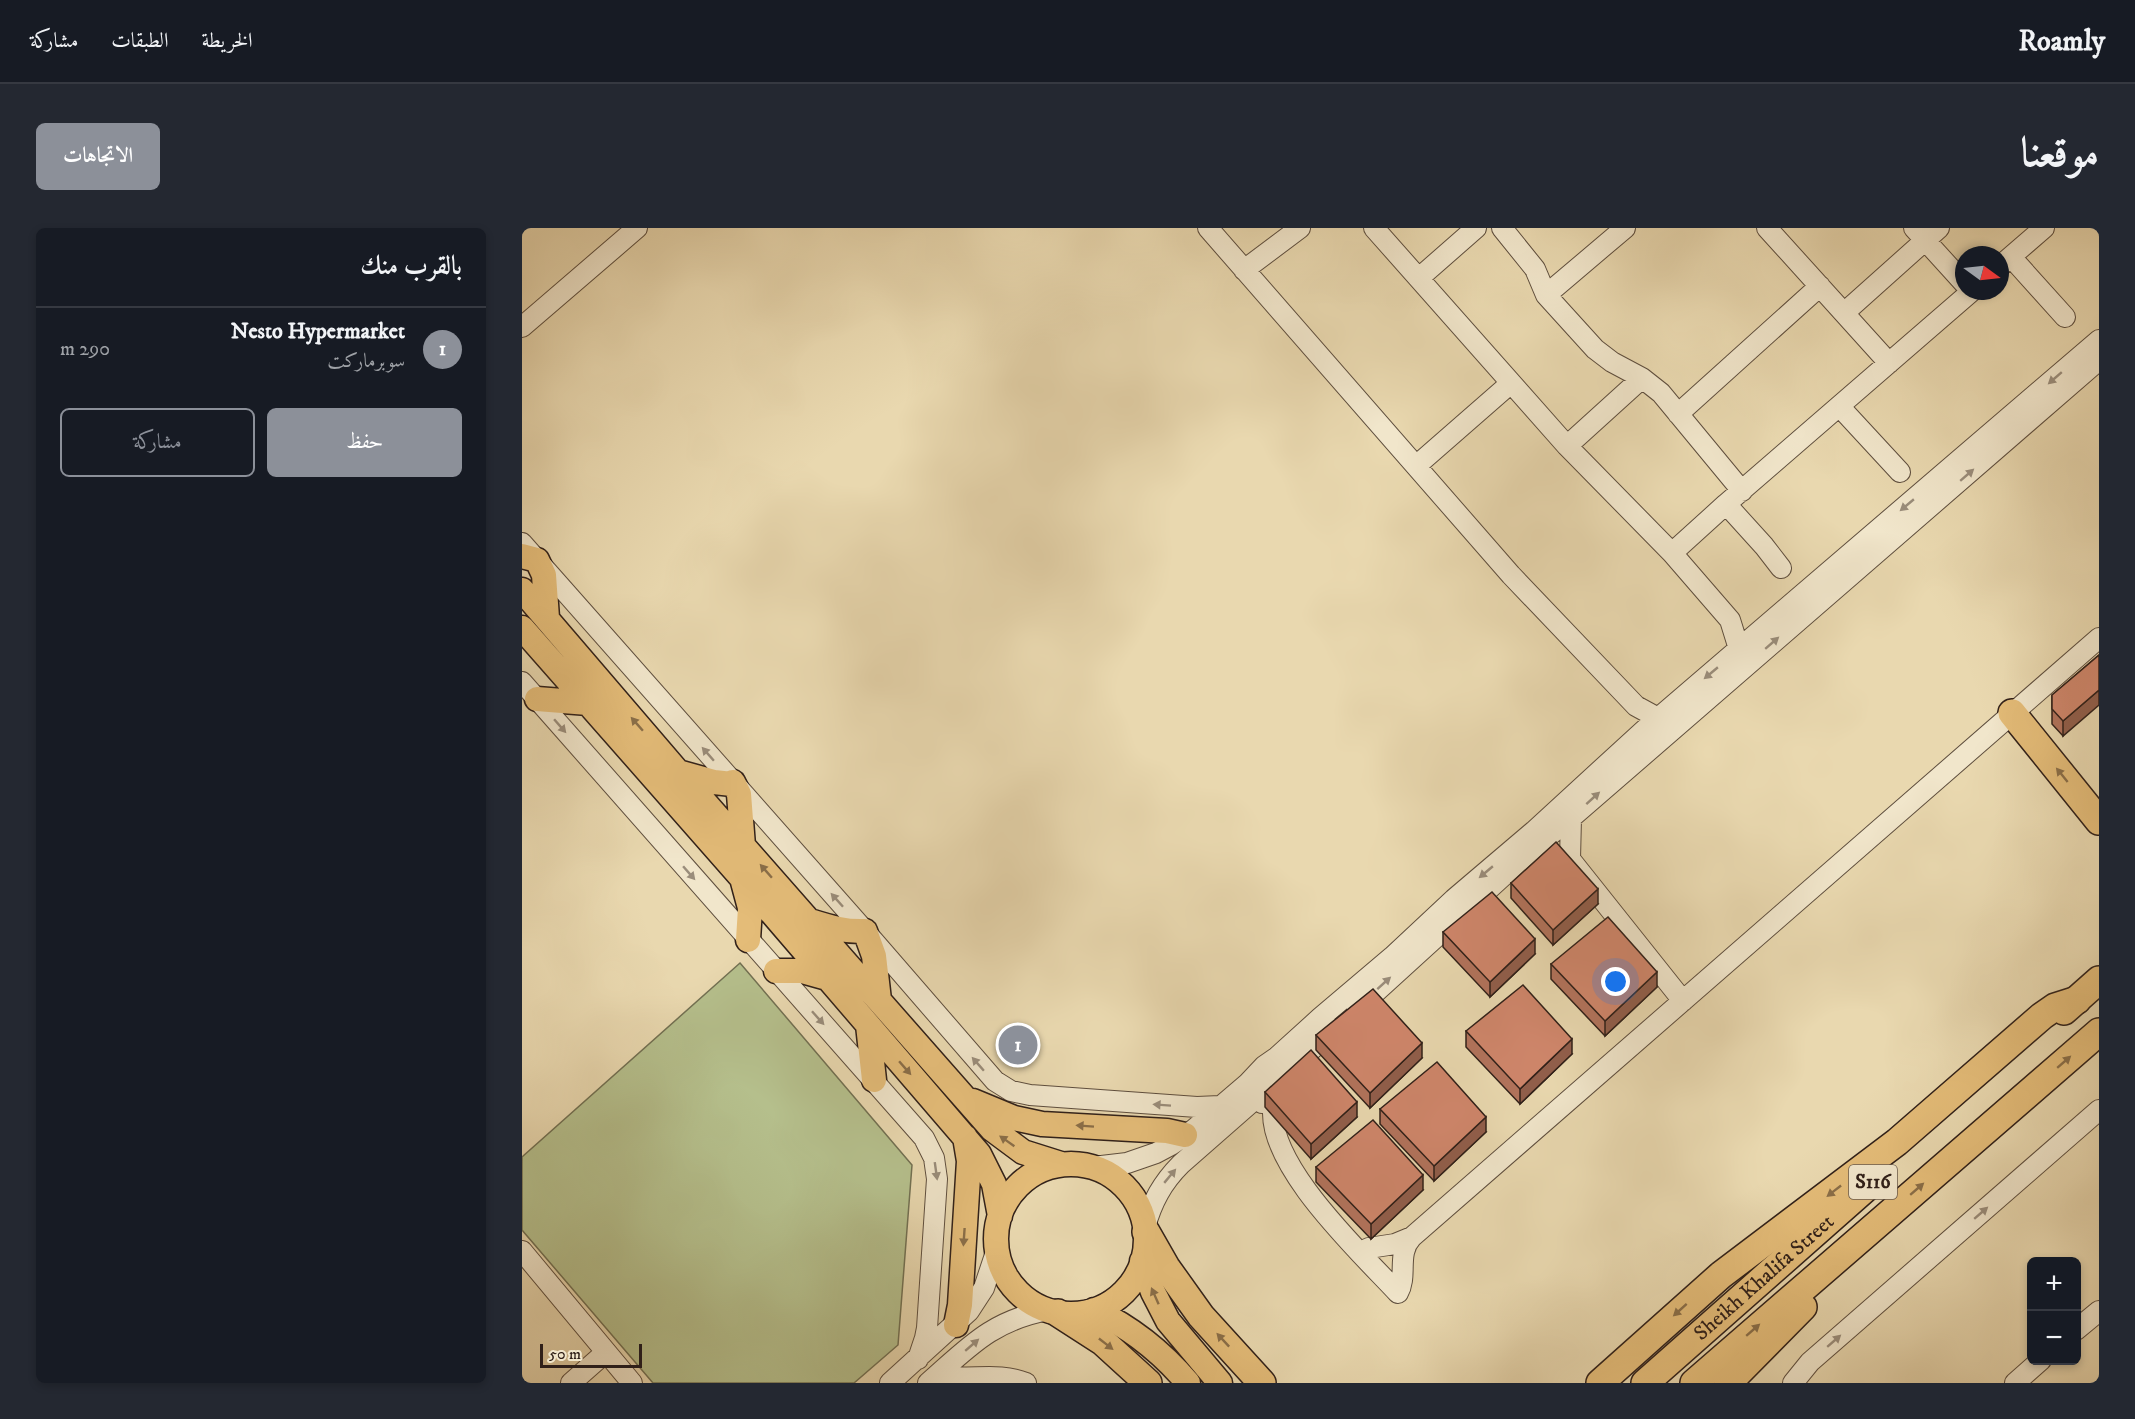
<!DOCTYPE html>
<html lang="ar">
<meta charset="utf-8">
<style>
body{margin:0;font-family:"IM FELL DW Pica",Amiri,serif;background:#242831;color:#f1f3f6;direction:rtl}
.controls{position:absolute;right:18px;bottom:18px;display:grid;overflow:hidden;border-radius:9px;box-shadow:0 3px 9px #0003}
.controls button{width:54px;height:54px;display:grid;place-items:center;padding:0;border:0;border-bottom:2px solid #363941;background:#171b24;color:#f1f3f6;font:30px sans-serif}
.compass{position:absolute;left:1433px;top:18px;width:54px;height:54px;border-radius:50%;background:#171b24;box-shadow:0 3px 9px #0003;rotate:105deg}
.scale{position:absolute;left:18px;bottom:15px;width:102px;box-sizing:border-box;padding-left:6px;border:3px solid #302019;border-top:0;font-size:16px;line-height:21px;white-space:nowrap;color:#302019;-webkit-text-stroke:4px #f1e6cb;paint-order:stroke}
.you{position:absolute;left:1094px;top:754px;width:21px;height:21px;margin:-15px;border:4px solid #fff;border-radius:50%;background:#1a73e8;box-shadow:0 0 0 9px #1a73e833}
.badge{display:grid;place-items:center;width:39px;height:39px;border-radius:50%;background:#8c9099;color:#fff;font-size:20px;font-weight:700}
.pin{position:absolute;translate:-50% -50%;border:3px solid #fff;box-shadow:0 2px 6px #0006}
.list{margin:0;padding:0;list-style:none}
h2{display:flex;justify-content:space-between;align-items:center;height:78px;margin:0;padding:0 24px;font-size:26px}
h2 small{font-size:20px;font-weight:400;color:#9ea1a6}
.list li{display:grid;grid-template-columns:39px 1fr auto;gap:18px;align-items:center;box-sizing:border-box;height:84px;padding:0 24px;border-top:2px solid #363941}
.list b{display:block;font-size:22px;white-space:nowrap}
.list p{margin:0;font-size:20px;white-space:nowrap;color:#9ea1a6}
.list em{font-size:20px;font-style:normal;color:#9ea1a6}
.actions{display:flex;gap:12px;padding:18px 24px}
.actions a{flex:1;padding:14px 0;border:2px solid #8c9099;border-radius:9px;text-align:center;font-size:21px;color:#8c9099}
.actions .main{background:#8c9099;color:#fff}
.map{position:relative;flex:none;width:1577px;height:1155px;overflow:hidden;direction:ltr;border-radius:9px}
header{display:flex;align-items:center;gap:36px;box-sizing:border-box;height:84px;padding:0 30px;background:#171b24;border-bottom:2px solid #363941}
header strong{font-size:28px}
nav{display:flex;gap:33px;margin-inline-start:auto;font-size:21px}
.intro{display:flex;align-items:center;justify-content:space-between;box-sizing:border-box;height:144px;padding:0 36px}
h1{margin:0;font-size:42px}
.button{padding:15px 27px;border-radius:9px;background:#8c9099;color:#fff;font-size:21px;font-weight:700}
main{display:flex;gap:36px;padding:0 36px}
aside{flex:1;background:#171b24;border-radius:9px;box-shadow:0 3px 9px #0003}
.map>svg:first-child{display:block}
.green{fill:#b5bf8c;stroke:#727052;stroke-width:1.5}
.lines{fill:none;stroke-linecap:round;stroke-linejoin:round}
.minor-casing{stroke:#5e4e3e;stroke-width:22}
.major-casing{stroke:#302019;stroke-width:27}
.highway-casing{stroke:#302019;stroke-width:30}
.minor{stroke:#f1e6cb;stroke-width:20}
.major{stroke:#e4bc78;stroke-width:24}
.highway{stroke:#e4bc78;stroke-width:27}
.wall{fill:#b2735c;stroke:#302019;stroke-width:1.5}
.shaded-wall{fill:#915e4b;stroke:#302019;stroke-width:1.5}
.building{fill:#cf866b;stroke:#302019;stroke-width:1.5}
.oneway{fill:#9a8d7b}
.oneway2{fill:#8a6e48}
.labels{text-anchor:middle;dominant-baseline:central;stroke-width:4.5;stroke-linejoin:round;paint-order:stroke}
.shield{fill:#f1e6cb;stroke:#6a5b4e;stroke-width:1.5}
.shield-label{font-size:20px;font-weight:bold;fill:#302019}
.street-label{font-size:21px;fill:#302019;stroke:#f1e6cb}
</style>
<header>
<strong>Roamly</strong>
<nav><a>الخريطة</a><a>الطبقات</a><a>مشاركة</a></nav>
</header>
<div class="intro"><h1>موقعنا</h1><a class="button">الاتجاهات</a></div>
<main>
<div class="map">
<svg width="1577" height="1155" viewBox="0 0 1577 1155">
<rect width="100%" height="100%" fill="#e9d8af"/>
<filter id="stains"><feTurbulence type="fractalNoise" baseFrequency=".00333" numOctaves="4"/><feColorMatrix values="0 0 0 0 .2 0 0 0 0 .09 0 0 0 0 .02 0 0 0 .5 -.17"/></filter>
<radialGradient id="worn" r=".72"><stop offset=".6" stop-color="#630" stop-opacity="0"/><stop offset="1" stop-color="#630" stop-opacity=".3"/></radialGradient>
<path class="green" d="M218,735l172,202 -14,180 -44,38h-201l-131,-153v-73z"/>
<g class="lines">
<g class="minor-casing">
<path id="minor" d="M686,0l303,347 125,131 22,12
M852,0l193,218 105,107 58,67 9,29
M980,0l33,41 11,26 49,54 17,13 30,16 19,15 81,98
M1245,0l122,135
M1392,0l50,55
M1489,29l54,60
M1478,38l44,-38
M722,42l56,-42
M897,50l57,-50
M1024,67l79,-67
M1322,85l95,-85
M0,99l115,-99
M1317,178l61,66
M1156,186l142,-128
M1045,218l75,-68
M894,238l95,-83
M1204,276l38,42 17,22
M0,315l343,388 130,150 16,10 19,4 167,12 23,-1
M1150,325l54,-49 246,-213
M0,454l402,456 10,20 3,21 -10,149 -2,10 -7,21
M1049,590l-1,41 113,142
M835,781l178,-162 36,-29 528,-458
M740,875l10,-3 2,4c-12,57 87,149 124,189 10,-18 -2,-39 14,-56l687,-599
M571,939l34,-4 29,-10 15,-8 22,-15 55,-47 16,-17 13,-9 43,-39 72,-61 62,-58 80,-68 109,-100 456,-391
M623,999c7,-25 17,-44 36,-63l154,-135
M0,1023l110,132
M838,1024l9,-4 26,-4 17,-7
M1554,1102l23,-19
M415,1147c30,7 60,-4 89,8
M49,1155l34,-30
M368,1155l79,-72 15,-23 13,-39
M406,1155c41,-36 63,-62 120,-73
M1271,1155l17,-21 289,-252
M1493,1155l26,-23"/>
</g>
<g class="major-casing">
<path id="major" d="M0,328l15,4 7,15 3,43
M0,362l156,182 314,357 31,23 38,12
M0,400l219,249 238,277 15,30 6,32
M15,471l51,4
M156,544l36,10 18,2 1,-2 6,12 4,52
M221,654l7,26 -2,32
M288,693c19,6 36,11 55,10l9,25 5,44
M254,743h26l25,7
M346,797l6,55
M451,873l41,17 28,6 125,7 18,4
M474 1011a75 75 0 1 1 150 0a75 75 0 1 1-150 0Z
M620,1033l11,31 15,29 52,62
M572,1082c38,18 67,41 94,73
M434,1097l4,-20 9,-144 -4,-24"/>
</g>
<g class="highway-casing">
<g id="highway">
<path d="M1490,485l87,108"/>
<path d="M1542,783l35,-31"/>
<path d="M624,1004l20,35 35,49 61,67"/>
<path d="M536,1085l45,29 45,41"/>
<path d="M1078,1155l121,-108 176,-133 145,-126 13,-9 22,-7"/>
<path id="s1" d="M1123,1155l231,-204"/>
<path d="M1172,1155l405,-351"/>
<path d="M1206,1155l75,-76"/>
</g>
</g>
<use href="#minor" class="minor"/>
<use href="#major" class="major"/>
<use href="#highway" class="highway"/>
</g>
<path class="wall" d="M1577,427l-36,81 -11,-12v-29z
M989,655l87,21 -45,41 -42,-47z
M921,704l92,22 -45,43 -47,-50z
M1029,736l106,23 -52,49 -54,-57z
M944,803l106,23 -52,50 -54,-57z
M794,807l106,23 -52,50 -54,-58z
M743,864l92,25 -46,42 -46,-52z
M858,881l106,23 -52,49 -54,-57z
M794,939l107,23 -52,49 -55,-57z"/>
<path class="shaded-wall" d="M1577,462v15l-36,31v-15z
M1076,661v15l-45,41v-15z
M1013,711v15l-45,43v-15z
M1135,744v15l-52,49v-15z
M1050,811v15l-52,50v-15z
M900,815v15l-52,50v-15z
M835,874v15l-46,42v-15z
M964,889v15l-52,49v-15z
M901,947v15l-52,49v-15z"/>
<path class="building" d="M1577,427v35l-36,31 -11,-12v-14z
M1034,614l42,47 -45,41 -42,-47z
M970,664l43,47 -45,43 -47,-50z
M1086,689l49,55 -52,49 -54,-57z
M1001,757l49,54 -52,50 -54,-58z
M851,761l49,54 -52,50 -54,-58z
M789,822l46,52 -46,42 -46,-52z
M915,834l49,55 -52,49 -54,-57z
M851,892l50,55 -52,49 -55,-57z"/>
<defs><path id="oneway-solid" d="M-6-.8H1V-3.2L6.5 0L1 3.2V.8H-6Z" transform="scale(1.5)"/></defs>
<g class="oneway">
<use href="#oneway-solid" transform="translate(1533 150) rotate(139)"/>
<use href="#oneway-solid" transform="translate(1445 247) rotate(-41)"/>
<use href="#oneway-solid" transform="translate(1385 277) rotate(140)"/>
<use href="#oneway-solid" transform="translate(1250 415) rotate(-41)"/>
<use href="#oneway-solid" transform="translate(1189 445) rotate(140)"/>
<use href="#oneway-solid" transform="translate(38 498) rotate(49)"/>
<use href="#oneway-solid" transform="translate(186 526) rotate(-131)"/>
<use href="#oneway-solid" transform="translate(1071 570) rotate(-42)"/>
<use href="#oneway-solid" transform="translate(964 644) rotate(140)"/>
<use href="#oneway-solid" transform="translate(167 645) rotate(49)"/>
<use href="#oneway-solid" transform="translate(315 672) rotate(-132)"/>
<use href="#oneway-solid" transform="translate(862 755) rotate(-42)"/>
<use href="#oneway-solid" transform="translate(296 790) rotate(48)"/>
<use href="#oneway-solid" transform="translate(456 836) rotate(-131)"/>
<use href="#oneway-solid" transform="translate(640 877) rotate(-176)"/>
<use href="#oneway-solid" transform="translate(414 943) rotate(82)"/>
<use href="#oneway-solid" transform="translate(648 948) rotate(-50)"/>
<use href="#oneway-solid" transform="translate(1459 985) rotate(-41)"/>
<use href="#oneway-solid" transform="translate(1312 1113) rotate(-41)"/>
<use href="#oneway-solid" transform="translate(450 1117) rotate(-41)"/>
</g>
<g class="oneway2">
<use href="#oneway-solid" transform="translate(115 496) rotate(-131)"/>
<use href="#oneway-solid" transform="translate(1540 547) rotate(-129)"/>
<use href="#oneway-solid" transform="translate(244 643) rotate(-131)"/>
<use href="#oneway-solid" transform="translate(1542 834) rotate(-41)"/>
<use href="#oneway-solid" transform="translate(383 840) rotate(49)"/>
<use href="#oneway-solid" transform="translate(563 898) rotate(-176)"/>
<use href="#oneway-solid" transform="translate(485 913) rotate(-145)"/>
<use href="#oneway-solid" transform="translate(1395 961) rotate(-41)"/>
<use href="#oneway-solid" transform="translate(1312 963) rotate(142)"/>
<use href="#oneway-solid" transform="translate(442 1009) rotate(94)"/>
<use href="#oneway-solid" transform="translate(633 1068) rotate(-114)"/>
<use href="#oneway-solid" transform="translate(1158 1082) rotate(138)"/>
<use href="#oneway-solid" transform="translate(1231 1102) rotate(-41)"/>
<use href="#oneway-solid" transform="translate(701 1112) rotate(-133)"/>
<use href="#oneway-solid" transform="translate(584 1116) rotate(38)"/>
</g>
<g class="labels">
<rect class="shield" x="1327" y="937" width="48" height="34" rx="4.5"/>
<g class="shield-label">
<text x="1351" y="954">S116</text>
</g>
<g class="street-label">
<text stroke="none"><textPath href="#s1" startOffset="159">Sheikh Khalifa Street</textPath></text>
</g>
</g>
<rect width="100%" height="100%" filter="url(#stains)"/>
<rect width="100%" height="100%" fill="url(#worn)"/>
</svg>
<div class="controls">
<button>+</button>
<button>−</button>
</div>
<svg class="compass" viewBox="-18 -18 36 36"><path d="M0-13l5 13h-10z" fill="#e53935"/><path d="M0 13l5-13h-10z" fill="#9ea1a6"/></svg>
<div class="scale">50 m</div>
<div class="you"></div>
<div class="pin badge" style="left:496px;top:817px">1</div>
</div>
<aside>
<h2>بالقرب منك<small></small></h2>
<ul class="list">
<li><span class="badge">1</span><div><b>Nesto Hypermarket</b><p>سوبرماركت</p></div><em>290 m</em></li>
</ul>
<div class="actions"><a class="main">حفظ</a><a>مشاركة</a></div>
</aside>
</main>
